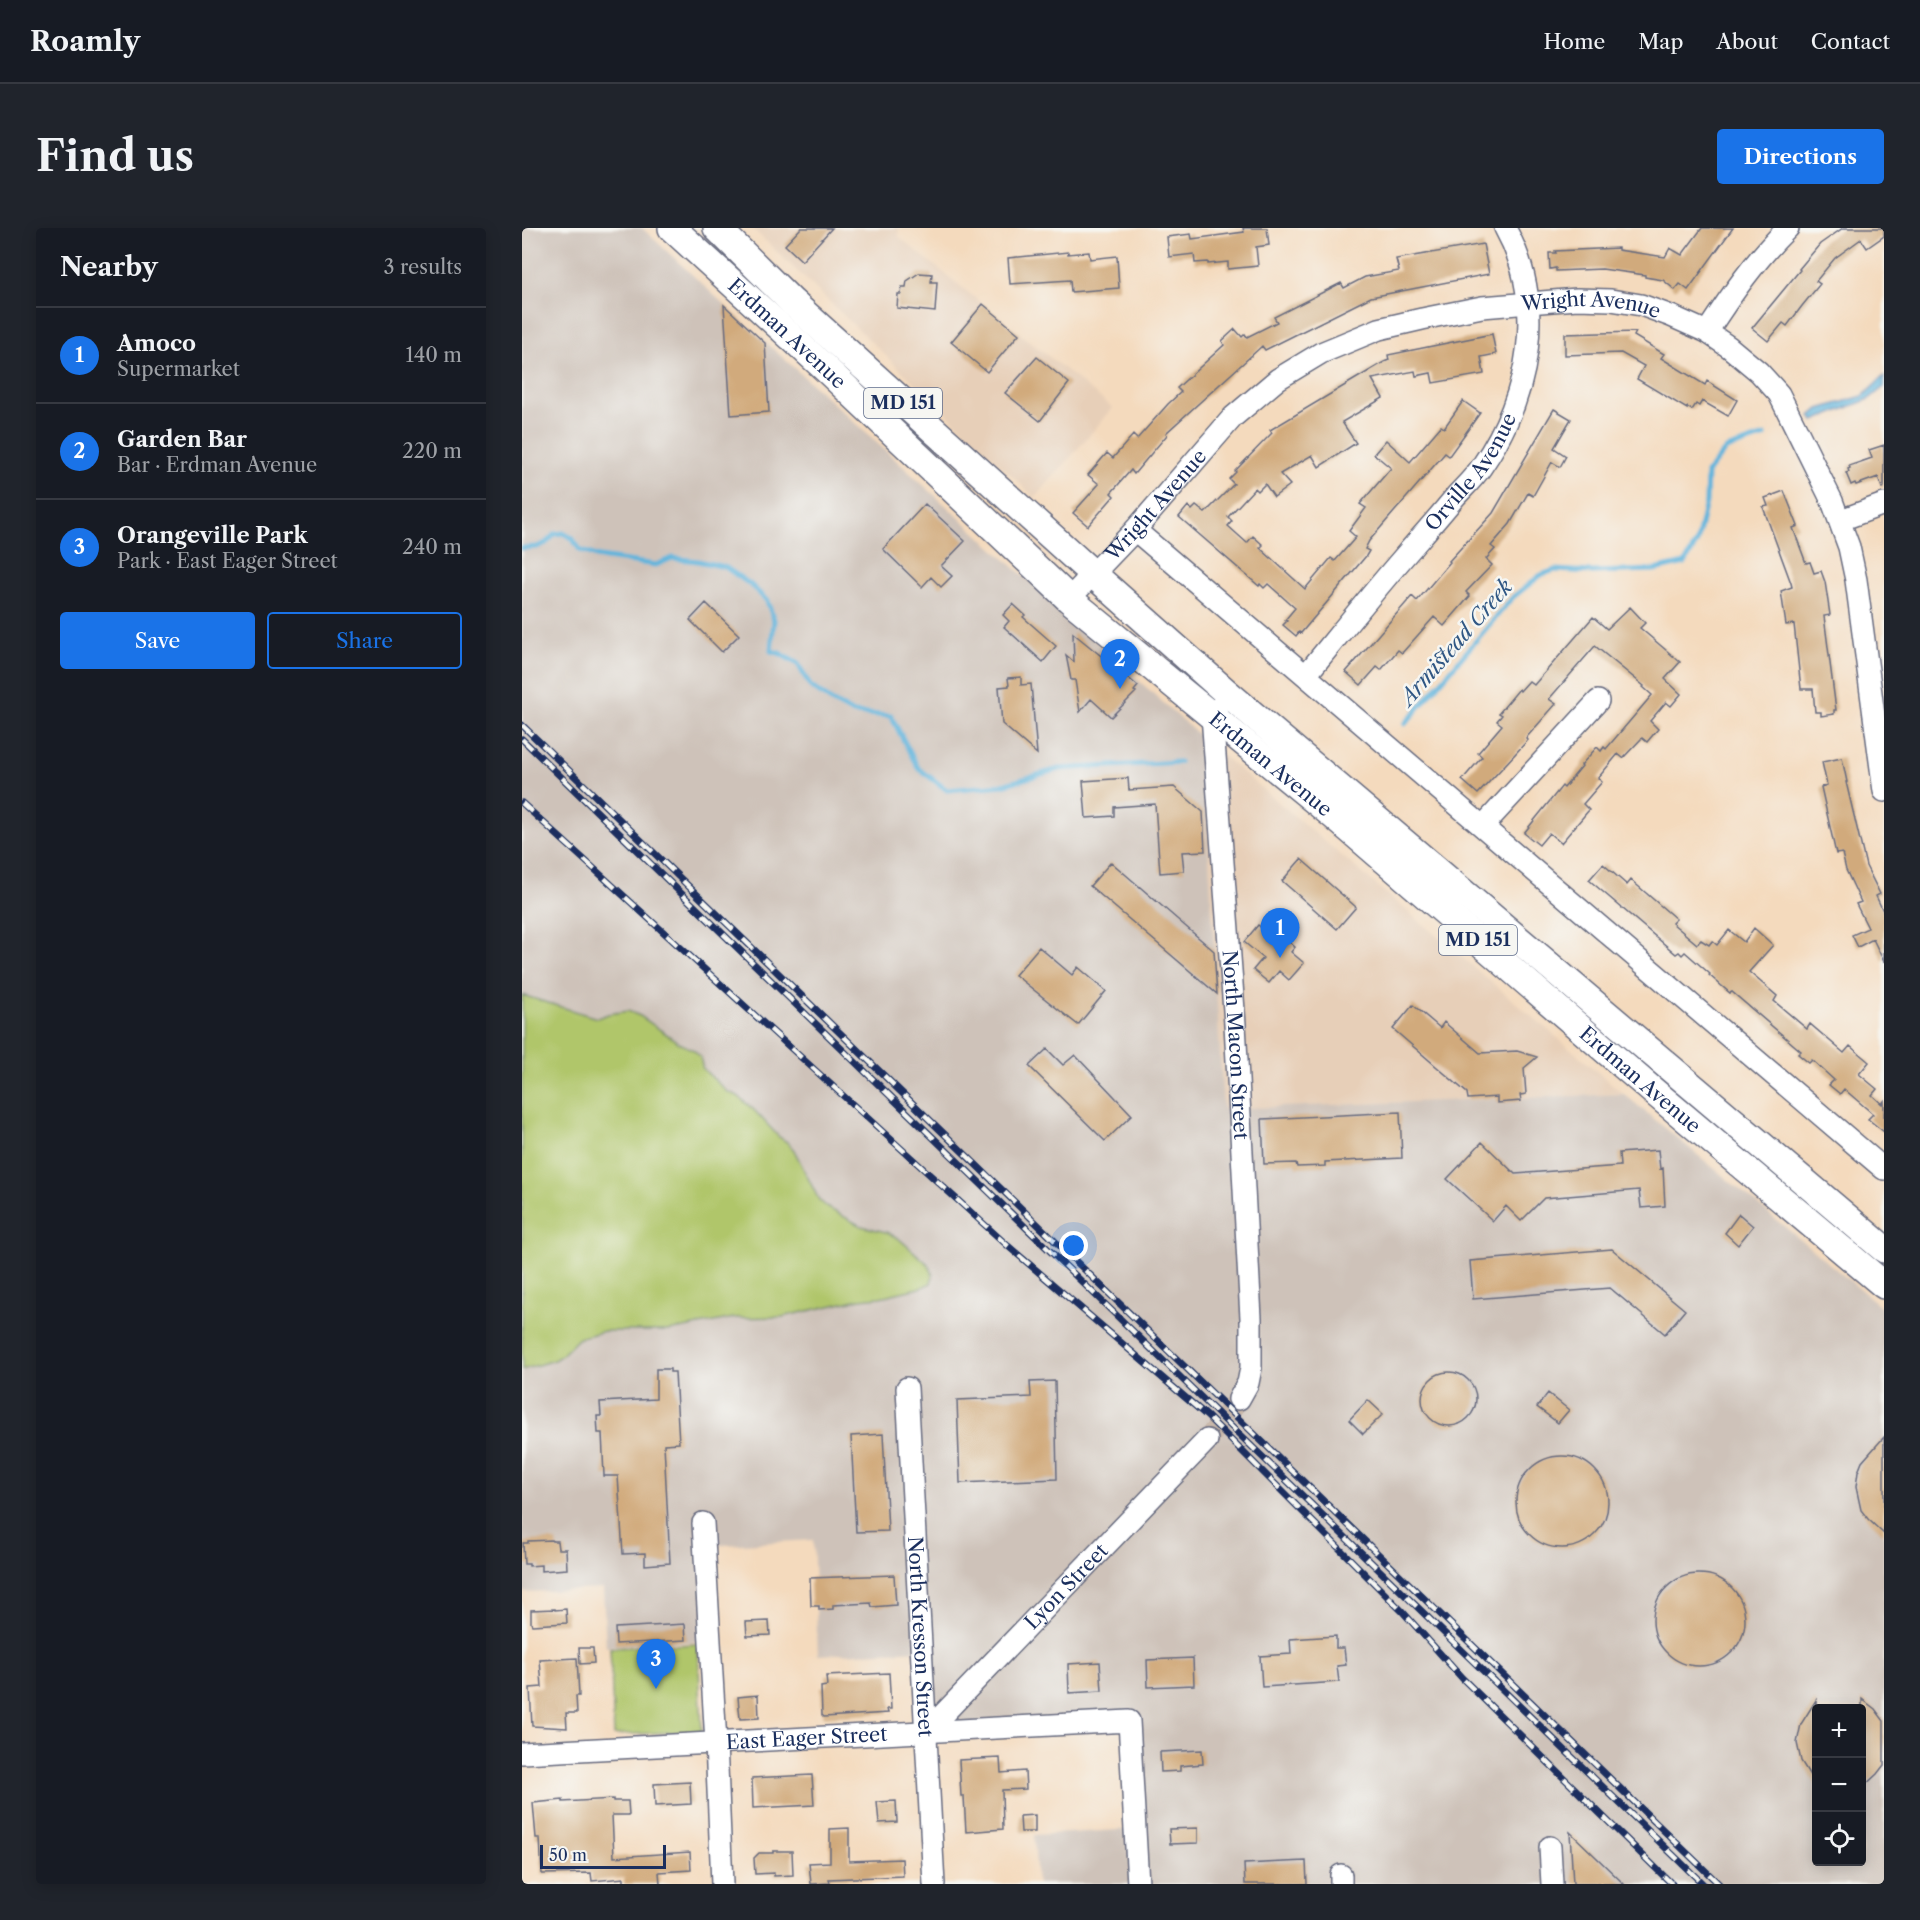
<!DOCTYPE html>
<meta charset="utf-8">
<style>
body{margin:0;font-family:"Libre Caslon Text",serif;background:#20242c;color:#f1f3f6}
.controls{position:absolute;right:18px;bottom:18px;display:grid;overflow:hidden;border-radius:6px;box-shadow:0 3px 15px #0003}
.controls button{width:54px;height:54px;display:grid;place-items:center;padding:0;border:0;border-bottom:2px solid #363941;background:#171b24;color:#f1f3f6;font:30px sans-serif}
.scale{position:absolute;left:18px;bottom:15px;width:126px;box-sizing:border-box;padding-left:6px;border:3px solid #1b2f5e;border-top:0;font-size:16px;line-height:21px;white-space:nowrap;color:#1b2f5e;-webkit-text-stroke:4px #f6f6f2;paint-order:stroke}
.you{position:absolute;left:552px;top:1018px;width:21px;height:21px;margin:-15px;border:4px solid #fff;border-radius:50%;background:#1a73e8;box-shadow:0 0 0 9px #1a73e833}
.badge{display:grid;place-items:center;width:39px;height:39px;border-radius:50%;background:#1a73e8;color:#fff;font-size:20px;font-weight:700}
.pin{position:absolute;translate:-50% -50px;filter:drop-shadow(0 2px 3px #0008)}
.pin::after{content:'';position:absolute;top:32px;width:21px;height:18px;background:inherit;clip-path:polygon(0 0,100% 0,50% 100%)}
.list{margin:0;padding:0;list-style:none}
h2{display:flex;justify-content:space-between;align-items:center;height:78px;margin:0;padding:0 24px;font-size:26px}
h2 small{font-size:20px;font-weight:400;color:#9ea1a6}
.list li{display:grid;grid-template-columns:39px 1fr auto;gap:18px;align-items:center;box-sizing:border-box;height:96px;padding:0 24px;border-top:2px solid #363941}
.list b{display:block;font-size:22px;white-space:nowrap}
.list p{margin:0;font-size:20px;white-space:nowrap;color:#9ea1a6}
.list em{font-size:20px;font-style:normal;color:#9ea1a6}
.actions{display:flex;gap:12px;padding:18px 24px}
.actions a{flex:1;padding:14px 0;border:2px solid #1a73e8;border-radius:6px;text-align:center;font-size:21px;color:#1a73e8}
.actions .main{background:#1a73e8;color:#fff}
.icon{flex:none;width:33px;height:33px;fill:none;stroke:currentColor;stroke-width:2;stroke-linecap:round;stroke-linejoin:round}
.map{position:relative;flex:none;width:1362px;height:1656px;overflow:hidden;border-radius:6px}
header{display:flex;align-items:center;gap:36px;box-sizing:border-box;height:84px;padding:0 30px;background:#171b24;border-bottom:2px solid #363941}
header strong{font-size:28px}
nav{display:flex;gap:33px;margin-inline-start:auto;font-size:21px}
.intro{display:flex;align-items:center;justify-content:space-between;box-sizing:border-box;height:144px;padding:0 36px}
h1{margin:0;font-size:42px}
.button{padding:15px 27px;border-radius:6px;background:#1a73e8;color:#fff;font-size:21px;font-weight:700}
main{display:flex;gap:36px;padding:0 36px}
aside{flex:1;background:#171b24;border-radius:6px;box-shadow:0 3px 15px #0003}
.map>svg:first-child{display:block}
.built{fill:#e7cfb8}
.industrial{fill:#cec2b9;fill-rule:evenodd}
.green{fill:#b0c66a;stroke:#667a64;stroke-width:1.5}
.water{fill:#60b4dc;stroke:#3e729d;stroke-width:1.5}
.lines{fill:none;stroke-linecap:round;stroke-linejoin:round}
.stream{stroke:#60b4dc;stroke-width:5}
.building{fill:#d1aa7b}
.minor-tunnel{stroke:#c9b8aa;stroke-width:21;stroke-dasharray:21 10;stroke-linecap:butt}
.minor-casing{stroke:#676b7f;stroke-width:24}
.major-casing{stroke:#676b7f;stroke-width:30}
.minor{stroke:#fff;stroke-width:21}
.major{stroke:#fff;stroke-width:27}
.rail-casing{stroke:#1b2f5e;stroke-width:7}
.rail{stroke:#f6f6f2;stroke-width:4.5;stroke-dasharray:14;stroke-linecap:butt}
.labels{text-anchor:middle;dominant-baseline:central;stroke-width:5;stroke-linejoin:round;paint-order:stroke}
.shield{fill:#f6f6f2;stroke:#5d6b8a;stroke-width:1.5}
.shield-label{font-size:18px;font-weight:bold;fill:#1b2f5e}
.street-label{font-size:20px;fill:#1b2f5e;stroke:#f6f6f2}
.water-label{font-size:21px;font-style:italic;fill:#305784;stroke:#f6f6f2}
</style>
<header>
<strong>Roamly</strong>
<nav><a>Home</a><a>Map</a><a>About</a><a>Contact</a></nav>
</header>
<div class="intro"><h1>Find us</h1><a class="button">Directions</a></div>
<main>
<aside>
<h2>Nearby<small>3 results</small></h2>
<ul class="list">
<li><span class="badge">1</span><div><b>Amoco</b><p>Supermarket</p></div><em>140 m</em></li>
<li><span class="badge">2</span><div><b>Garden Bar</b><p>Bar · Erdman Avenue</p></div><em>220 m</em></li>
<li><span class="badge">3</span><div><b>Orangeville Park</b><p>Park · East Eager Street</p></div><em>240 m</em></li>
</ul>
<div class="actions"><a class="main">Save</a><a>Share</a></div>
</aside>
<div class="map">
<svg width="1362" height="1656" viewBox="0 0 1362 1656">
<rect width="100%" height="100%" fill="#f6f6f2"/>
<filter id="ink" filterUnits="userSpaceOnUse"><feTurbulence type="fractalNoise" baseFrequency=".0167" numOctaves="2"/><feDisplacementMap in="SourceGraphic" scale="12" xChannelSelector="R" yChannelSelector="G"/><feConvolveMatrix kernelMatrix="1 2 1 2 8 2 1 2 1" color-interpolation-filters="sRGB"/></filter>
<filter id="wash" filterUnits="userSpaceOnUse"><feTurbulence type="fractalNoise" baseFrequency=".008" numOctaves="4" result="noise"/><feDisplacementMap in="SourceGraphic" scale="24" xChannelSelector="R" yChannelSelector="G"/><feGaussianBlur stdDeviation="1.35" result="paint"/><feColorMatrix in="noise" values="0 0 0 0 0 0 0 0 0 0 0 0 0 0 0 0 0 1.4 0 .05"/><feComposite in="paint" operator="in"/></filter>
<g filter="url(#wash)">
<rect width="100%" height="100%" fill="#f4dabd"/>
<path class="built" d="M230,0h146l1,9 214,171 -78,90z
M680,510l422,356 -401,15z"/>
<path class="industrial" d="M0,0h120l73,68 487,442 21,371 401,-15 260,215v575h-847l-3,-49 101,-6 -8,-106 -199,12 -5,-85 -105,5 -5,-115 -106,6 5,95 -106,6 -3,-58 -81,3zM1294,1480h46v154h-46z"/>
<path class="green" d="M0,767l75,23 11,-4 20,-3 12,5 41,28 13,6 6,7 3,12 25,23 10,4 17,15 24,26 8,5 7,8 25,50 9,8 33,18 25,6 12,6 30,26 5,10 -2,9 -8,4 -43,10 -20,2 -78,18 -48,1 -65,13h-65l-25,7 -17,17 -8,5 -32,10z
M176,1416l4,87 -88,4 -4,-87z"/>
<path class="water" d="M1362,148v11l-15,12 -55,22 -3,-5 8,-7 44,-13z"/>
<g class="lines">
<path class="stream" d="M0,320l15,-1 9,-4 9,-9 8,-1 9,5 8,12 19,7 57,8 16,-7 26,3 27,6 26,18 16,16 7,19 -3,31 8,2 19,11 12,22 21,15 22,12 38,3 27,52 29,22 55,-5 57,-16 120,-7
M883,496l108,-127 28,-22 14,-5 38,2 61,-2 31,-7 12,-21 9,-40 1,-29 19,-24 39,-13"/>
</g>
<g id="blocks">
<path class="building" d="M279,0h31l-30,33 -17,-16z
M721,0h24l2,17 -13,2 2,19 -30,3v-7l-20,2v-2l-13,1 -1,-9 -25,3 -2,-20 24,-3 1,5 52,-7z
M1180,0h31l-45,62 -8,-6 -5,6 -12,-10 -18,-3v-2l-43,-6 -46,2v-3l-6,1 -1,-16h7l-1,-2 63,-3v2l47,7 5,-9 12,7z
M1321,0h41v8l-17,12 -6,-9 -26,19 -19,23 4,3 -18,22 -15,20 -4,-3 -15,18 -16,-13 48,-58 -1,-1 21,-25z
M961,16l6,30 -118,23 -106,53 -3,-4 -96,87 1,2 -33,39 -3,-4 -20,23 3,3 -26,30 -15,-13 26,-29 -11,-9 19,-22 6,5 20,-23 4,4 31,-35 13,-12 -4,-4 47,-43 -2,-4 13,-12 7,8 3,-3 2,3 30,-15 -3,-5 67,-34 3,5 21,-11 34,-6 -3,-12z
M546,24v2l21,-2 1,7 27,-3 2,32 -48,4 -1,-12 -60,4 -2,-26z
M397,45l13,1 -1,8h6l-2,30 -38,-4 1,-14h3l1,-7h4l1,-6z
M461,76l36,30 -32,38 -36,-30z
M202,77l41,38 4,69 -38,3z
M1114,104l-2,4 30,18 -3,4 44,27 2,-4 30,19 -9,16 -26,-15 -3,5 -3,-2 -4,6 -5,-3v2l-50,-30 7,-13 -23,-13 -56,2v-21z
M970,106l4,20 -15,3 3,17 -51,9 -2,-10 -15,3 -1,-5 -43,8 11,19 -41,24 14,21 -37,24 -7,-12 -32,19 10,11 -16,12 -9,-13 -7,7 -3,-3 -27,29 4,4 -4,5 19,17 6,-7 10,9 -3,3 45,41 26,-31 4,3 21,-24 -7,-6 17,-23 -6,-4 31,-36 -17,-14 12,-14 24,22 31,-36 3,2 19,-27 17,12 -31,43 -4,-3 -76,88 -4,8 4,2 -3,5 -65,77 -2,-1 -3,4 -13,-11 4,-4 -2,-1 10,-12 -27,-24 -4,4 -4,-4 -1,2 -80,-69 9,-11 4,4 4,-4 9,7 29,-29 -5,-5 7,-7 -1,-1 37,-38 -2,-3 114,-68 5,-2 -1,-5z
M515,129l32,26 -29,38 -35,-28z
M1032,181l17,10 -17,29 12,8 -6,11 -8,-5 -19,34 -5,-3 -18,31 -19,22 4,3 -9,10 6,6 -26,27 4,4 -26,30 -10,-9 -32,36 -4,-3 -17,20 -4,-3 -16,18 -15,-13 66,-76 5,5 33,-39 -1,-1 44,-48z
M1362,217v42l-2,1 -4,-11 -22,8 -1,-2 -4,2 -5,-12 3,-1 -1,-3 2,-1 -1,-2 23,-8 -3,-8z
M1262,263l14,35 -5,2 13,35 4,-1 4,11 7,-2 4,11 5,33 -6,1 12,94h-2v4l-13,2v-4h-6l-2,-23h-12l-7,-65 -8,1 -5,-34 11,-4 -1,-4 -28,-76 5,-1 -3,-8z
M403,276l40,37 -24,25 11,10 -11,11 -10,-10 -9,10 -39,-38z
M184,375l33,32 -17,17 -32,-32z
M491,376l12,11 -2,2 33,29 -13,16 -39,-35 5,-6 -6,-6z
M1108,379l15,16 -5,5 40,34 -15,17 16,15 -10,12 -5,-4 -16,19 8,8 -11,13 -5,-4 -19,20 -5,-4 -20,24 4,4 -19,22 6,6 -28,33 -12,-10 -10,12 -15,-12 38,-47 2,2 18,-22 -1,-1 16,-18 4,4 3,-4 2,2 46,-54 -9,-8 1,-1 -49,-40 -46,53 7,5 -30,34 2,2 -50,54 -16,-14 20,-23 -4,-4 24,-28 -5,-4 5,-6 -3,-2 20,-24 1,2 9,-10 5,4 59,-68 14,12z
M551,405l65,53 -4,5 2,1 -25,25 -20,-18 -11,13 -5,-32h-4l-5,-25 8,7z
M499,449v8l10,-1 6,70 -35,-30 -3,-37 10,-1 -1,-8z
M1320,530l5,24h-1l20,84 14,28 -4,2 8,17v49l-11,-23 -15,8 -6,-12 16,-7 -12,-24 5,-2 -15,-32 -4,-17 -6,1 -15,-67 6,-2 -5,-23z
M606,550l1,12 45,-3 29,25 2,39 -23,1 2,19 -24,2 -5,-69 -41,3v9l-28,2 -3,-37z
M779,631l55,48 -19,22 -55,-48z
M589,634l103,89 3,43 -127,-108z
M1081,636l24,21 4,-5 45,39 -4,4 25,21 4,-4 8,5 3,-4 5,4 12,-15 15,12 10,-14 19,17 -24,27 28,24 -3,5 33,28 3,-5 34,29 6,-7 19,16 -10,12 18,15 -5,6 10,9 2,-3v31l-16,-13 5,-5 -29,-25 -4,5 -11,-9 5,-5 -22,-20 -3,3 -11,-9 3,-3 -69,-59 -2,1 -21,-18 1,-1 -25,-22 -3,3 -3,-3 -3,2 -87,-74z
M736,697l19,15 4,-5 14,12 -4,5 13,11 -15,17 -10,-9 -10,12 -16,-13 10,-12 -19,-16z
M517,719l33,28 6,-8 28,24 -28,34 -63,-50z
M891,777l27,23 4,-6 36,31 37,-2 20,6 -13,11 2,26 -6,1 1,6 -24,2v-6l-29,2 -1,-6 -74,-64z
M525,821l16,16 12,-10 57,60 -27,26 -76,-75z
M878,884l2,46 -77,4v4l-28,1 -1,-4 -32,1 -2,-45z
M960,914l33,32 105,-8 -1,-13 39,-3 2,19 3,-1 2,38 -24,2 -2,-18 -95,8 -23,23 -15,-15 -13,15 -46,-42z
M1217,986l14,12 -15,19 -13,-12z
M1090,1021l73,61 -20,24 -55,-46 -137,11 -3,-38z
M134,1141h14v3h5l4,71 -15,1 6,119 -25,2v-12l-22,1 -5,-78h-14l-2,-43h-4l-1,-17h4l-1,-14 56,-3z
M900 1171a27 27 0 1 1 54 0a27 27 0 1 1-54 0Z
M533,1153l2,98 -97,4 -3,-83 74,-3 -1,-15z
M1026,1165l21,17 -11,13 -21,-16z
M846,1172l15,14 -20,20 -14,-14z
M361,1206l5,97 -32,1 -5,-96z
M1362,1209v97l-16,-15 -7,-9 -5,-23 2,-15 4,-10z
M994 1274a46 46 0 1 1 92 0a46 46 0 1 1-92 0Z
M30,1312v1h5l1,8h8l1,20 -26,2v-6l-12,1v-2h-5l-1,-21h5v-2z
M1131 1392a46 46 0 1 1 92 0a46 46 0 1 1-92 0Z
M372,1347l2,30 -24,2 -1,-4 -38,2v4l-14,1v-4h-8l-1,-28z
M33,1381v1l11,-1 1,14 -35,2 -1,-2v-13z
M247,1393l1,14 -23,1 -1,-14z
M163,1396l1,16 -70,4 -1,-16z
M814,1408v12h8l2,17 -9,1 2,16 -77,5 -2,-31 31,-2 -1,-15z
M57,1420h14l1,15 -14,1z
M55,1430l2,38h-3l1,17h-11l1,15 -35,-2 -2,-38 12,-1 -2,-27z
M671,1430l1,27 -46,2 -1,-27z
M578,1434l2,29 -33,2 -1,-29z
M367,1445l2,36h-4l1,4 -64,4 -2,-2 -1,-28 6,-1 -1,-10z
M236,1467l1,23 -19,1 -2,-22z
M1340,1471l13,10 9,12v44l-7,9 -15,14z
M1294,1472v85l-15,-24 -4,-18 4,-19z
M680,1522l1,14 -23,2v5l-19,1 -1,-20z
M478,1530l1,15 24,-2 1,18 -24,1 1,39 -37,3 -2,-36h-3l-2,-36z
M290,1547l2,30 -61,3 -1,-30z
M168,1554l1,22 -36,2 -1,-22z
M91,1571v2h15l1,14h-17l2,42 76,-5 1,18 -32,2 1,12h-36v-6l-32,3 -1,-8 -49,1 -2,-36h-4l-3,-35 30,-3v2z
M374,1573l1,21 -18,1 -2,-21z
M513,1587v17h-14l-1,-16z
M327,1600v33l53,-2 1,17 -74,3 1,4 -19,1 -2,-21 21,-1v-33z
M676,1600v15l-28,1 -1,-15z
M1048,1604l54,52h-51z
M251,1623h19l1,24 -19,1v-3l-19,1 -1,-16 5,-5h14z
M784,1633l1,23h-62l-1,-20z"/>
</g>
</g>
<g filter="url(#ink)">
<use href="#blocks" fill-opacity="0" stroke="#676b7f" stroke-width="1.5"/>
<g class="lines">
<path class="minor-tunnel" d="M685,1212l32,-41"/>
<g class="minor-casing">
<g id="minor">
<path d="M1185,104c24,-37 49,-73 81,-104"/>
<path d="M1319,292l43,-16"/>
<path d="M613,302l749,639"/>
<path id="s1" d="M547,371l66,-69 98,-113 45,-38 43,-26 58,-24 43,-10 60,-12 95,-8 34,1 30,5 30,11 36,16 22,15 30,25 20,22 53,107 17,46 7,33 28,211"/>
<path id="s2" d="M784,447c32,-39 63,-78 96,-116 18,-21 36,-41 53,-62 9,-10 20,-20 27,-31 48,-70 65,-162 23,-238"/>
<path id="s3" d="M694,481l-4,6 23,309 16,294v50l-3,15 -9,16"/>
<path d="M961,598l115,-125"/>
<path id="s4" d="M385,1160l27,496"/>
<path d="M181,1295l13,220 6,141"/>
<path id="s5" d="M404,1504l281,-292"/>
<path id="s6" d="M0,1525l607,-32 9,163"/>
<path d="M1028,1619l2,37"/>
<path d="M819,1647v9"/>
</g>
</g>
<g class="major-casing">
<g id="major">
<path id="s7" d="M150,0l154,141 243,230 265,217 319,275 231,194"/>
<path d="M195,0l75,74 301,272 133,118 658,557"/>
</g>
</g>
<use href="#minor" class="minor"/>
<use href="#major" class="major"/>
<g class="rail-casing">
<path id="rail" d="M0,497l1197,1159
M0,511l1181,1145
M0,575l486,443 199,170 195,195 60,67 210,206"/>
</g>
<use href="#rail" class="rail"/>
</g>
</g>
<g class="labels">
<g class="shield">
<rect x="342" y="160" width="78" height="30" rx="4.5"/>
<rect x="917" y="697" width="78" height="30" rx="4.5"/>
</g>
<g class="shield-label">
<text x="381" y="175">MD 151</text>
<text x="956" y="712">MD 151</text>
</g>
<g class="street-label">
<text stroke="none"><textPath href="#s1" startOffset="632">Wright Avenue</textPath></text>
<text stroke="none"><textPath href="#s7" startOffset="156">Erdman Avenue</textPath></text>
<text stroke="none"><textPath href="#s2" startOffset="262">Orville Avenue</textPath></text>
<text stroke="none"><textPath href="#s1" startOffset="128">Wright Avenue</textPath></text>
<text stroke="none"><textPath href="#s7" startOffset="804">Erdman Avenue</textPath></text>
<text stroke="none"><textPath href="#s3" startOffset="338">North Macon Street</textPath></text>
<text stroke="none"><textPath href="#s7" startOffset="1290">Erdman Avenue</textPath></text>
<text stroke="none"><textPath href="#s5" startOffset="202">Lyon Street</textPath></text>
<text stroke="none"><textPath href="#s4" startOffset="249">North Kresson Street</textPath></text>
<text stroke="none"><textPath href="#s6" startOffset="285">East Eager Street</textPath></text>
</g>
<g class="water-label">
<text transform="translate(934 414) rotate(-49)">Armistead Creek</text>
</g>
</g>
</svg>
<div class="controls">
<button>+</button>
<button>−</button>
<button><svg class="icon" aria-label="locate" viewBox="0 0 24 24"><circle cx="12" cy="12" r="6"/><path d="M12 2v4M12 18v4M2 12h4M18 12h4"/></svg></button>
</div>
<div class="scale">50 m</div>
<div class="you"></div>
<div class="pin badge" style="left:758px;top:730px">1</div>
<div class="pin badge" style="left:598px;top:461px">2</div>
<div class="pin badge" style="left:134px;top:1461px">3</div>
</div>
</main>
